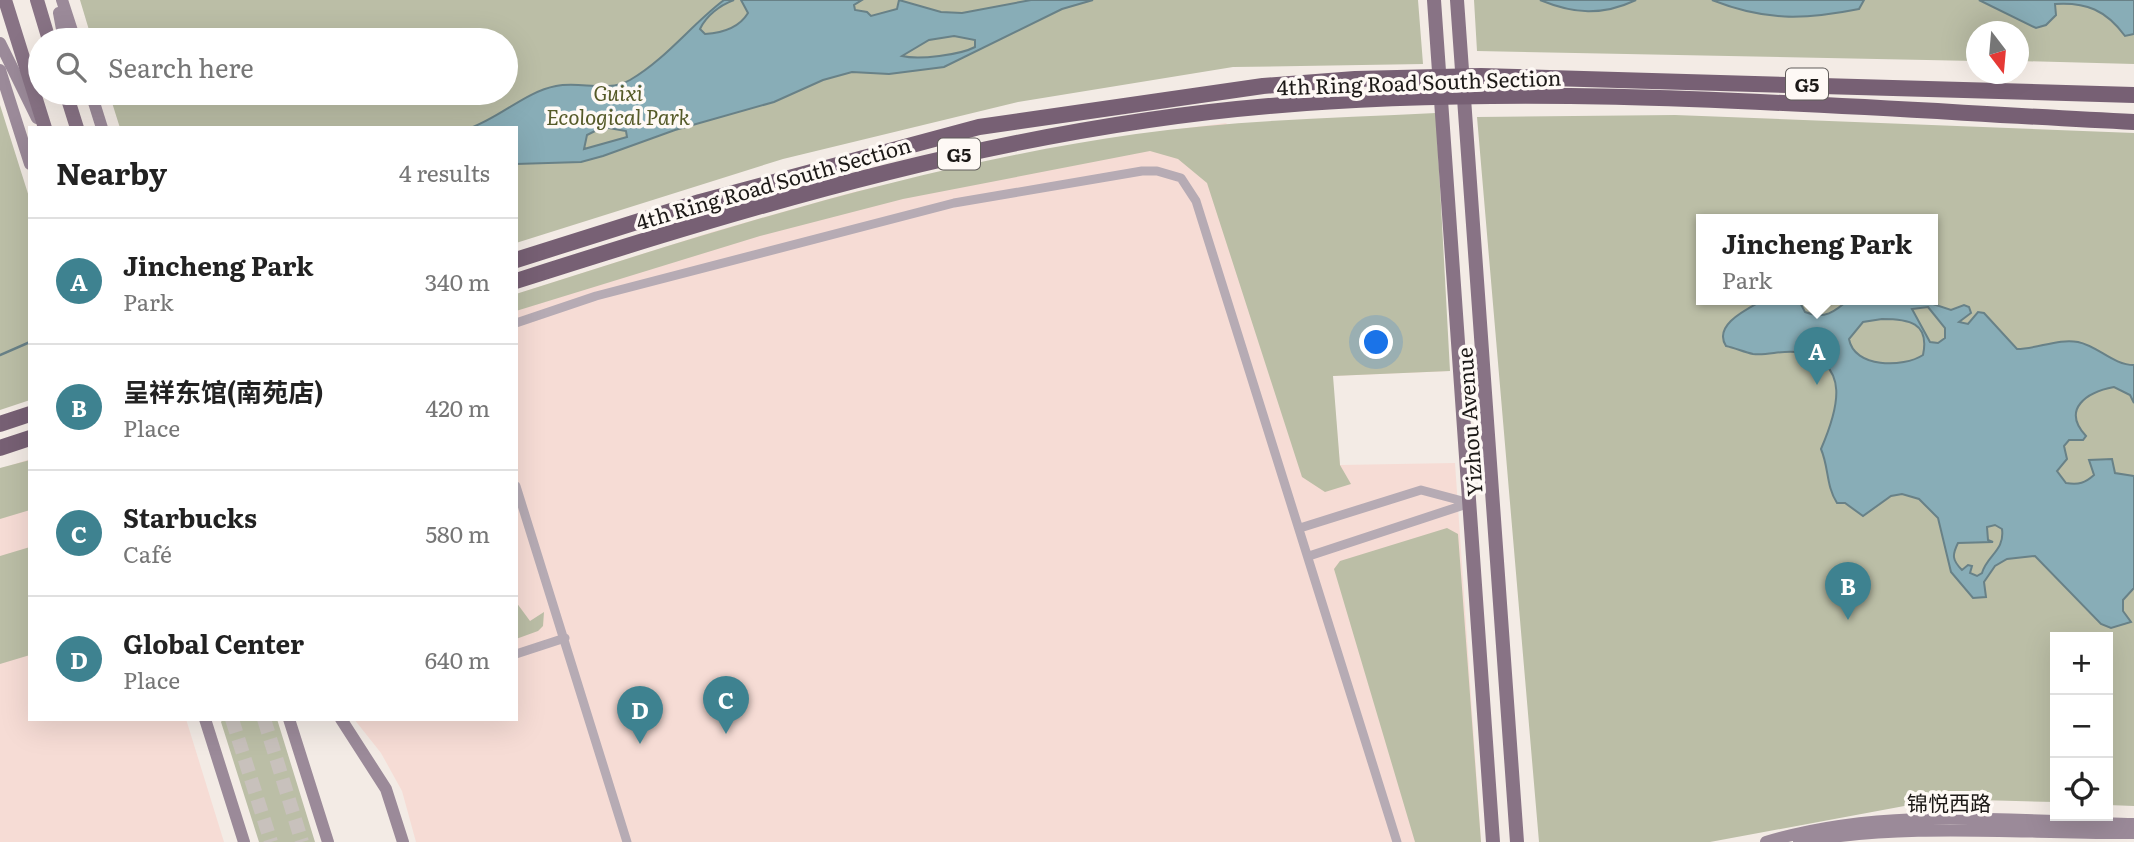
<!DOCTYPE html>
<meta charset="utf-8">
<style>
body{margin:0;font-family:Literata,"Noto Sans SC",serif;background:#f2f2f2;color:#222}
.controls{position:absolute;right:21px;bottom:21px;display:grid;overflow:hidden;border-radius:0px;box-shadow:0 7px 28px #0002}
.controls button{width:63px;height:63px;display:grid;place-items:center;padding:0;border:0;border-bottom:2px solid #e0e0e0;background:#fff;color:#222;font:35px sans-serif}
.compass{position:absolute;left:1966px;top:21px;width:63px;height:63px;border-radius:50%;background:#fff;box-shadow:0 7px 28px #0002;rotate:164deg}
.you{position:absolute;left:1377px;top:343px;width:24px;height:24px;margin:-18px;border:5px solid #fff;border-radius:50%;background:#1a73e8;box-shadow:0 0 0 10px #1a73e833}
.badge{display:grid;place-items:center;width:46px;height:46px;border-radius:50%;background:#3e8290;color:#fff;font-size:23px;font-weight:700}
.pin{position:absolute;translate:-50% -58px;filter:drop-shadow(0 2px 4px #0008)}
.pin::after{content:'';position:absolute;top:37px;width:24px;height:21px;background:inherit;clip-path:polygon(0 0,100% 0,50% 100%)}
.popup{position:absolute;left:1696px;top:214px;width:242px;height:91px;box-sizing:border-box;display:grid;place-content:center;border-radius:0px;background:#fff;filter:drop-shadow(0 2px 5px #0005);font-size:23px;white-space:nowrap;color:#767676}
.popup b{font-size:26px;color:#222}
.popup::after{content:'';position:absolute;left:50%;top:100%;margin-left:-14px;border:14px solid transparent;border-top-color:#fff}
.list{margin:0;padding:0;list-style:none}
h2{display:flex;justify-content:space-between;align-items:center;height:91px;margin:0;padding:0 28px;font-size:30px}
h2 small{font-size:23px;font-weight:400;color:#767676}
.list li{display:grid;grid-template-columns:46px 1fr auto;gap:21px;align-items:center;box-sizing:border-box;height:126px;padding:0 28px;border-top:2px solid #e0e0e0}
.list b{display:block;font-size:26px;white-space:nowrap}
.list p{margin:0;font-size:23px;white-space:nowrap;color:#767676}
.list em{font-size:23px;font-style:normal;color:#767676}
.icon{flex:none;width:38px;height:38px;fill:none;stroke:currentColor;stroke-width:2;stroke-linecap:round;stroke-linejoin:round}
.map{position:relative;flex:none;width:2134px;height:842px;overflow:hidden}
.search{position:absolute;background:#fff;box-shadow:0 7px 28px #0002;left:28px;top:28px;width:490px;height:77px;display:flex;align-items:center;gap:18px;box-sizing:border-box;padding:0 24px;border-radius:38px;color:#767676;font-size:26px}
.panel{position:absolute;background:#fff;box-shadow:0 7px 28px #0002;left:28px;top:126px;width:490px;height:595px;border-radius:0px}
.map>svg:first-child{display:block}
.commercial{fill:#f6dcd5}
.green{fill:#bbbea6;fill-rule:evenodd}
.water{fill:#88adb7;stroke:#688187;stroke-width:2;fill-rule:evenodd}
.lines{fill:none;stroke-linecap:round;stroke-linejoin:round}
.stream{stroke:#688187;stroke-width:2.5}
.primary-tunnel{stroke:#c8c1bc;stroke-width:14;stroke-dasharray:14 7;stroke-linecap:butt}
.street{stroke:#b6abb4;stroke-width:9}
.secondary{stroke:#9b8a99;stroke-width:12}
.primary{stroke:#887385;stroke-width:14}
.highway{stroke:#776074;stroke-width:16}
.labels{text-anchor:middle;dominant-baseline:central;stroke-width:7;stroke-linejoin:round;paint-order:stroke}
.shield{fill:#fef9f5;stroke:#605c5a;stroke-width:2}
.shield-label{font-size:19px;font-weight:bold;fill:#1c1917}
.street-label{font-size:21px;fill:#1c1917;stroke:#fef9f5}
.park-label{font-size:21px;font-style:italic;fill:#555a28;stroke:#fef9f5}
</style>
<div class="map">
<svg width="2134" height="842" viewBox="0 0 2134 842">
<rect width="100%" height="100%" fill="#f3ebe5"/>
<path class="commercial" d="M1226,123l224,248 -118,5 8,89 115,-2 26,379h-1065l-14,-51 -21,-38 -27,-34h162v-425l196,-62 138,-39 121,-28 162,-30z
M30,459v260h156l38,123h-224v-373z"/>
<path class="green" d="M80,0h1338l5,64 -190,3 -215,35 -235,57 -267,84v-115h-396l-11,-35h397v-53h-414z
M1474,0h660v64l-115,-3 -1,-29h-42v29l-499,-10z
M0,105l30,95v200l-30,10z
M1436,113l14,258 -117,5 7,89 11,19 -26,8 -23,-15 -95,-294 -29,-24 -28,-8 -247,48 -143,37 -244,75v-17c203,-65 408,-130 620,-160 99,-14 200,-16 300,-21z
M1675,115l459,18v673l-26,-1v-168h-53v165l-113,-3 -232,43h-171l-62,-725zM1702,219h230v80h-230z
M30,460v50l-30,9v-51z
M1447,528l11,6 23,308h-66l-81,-273 6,-8z
M30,547v108l-30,9v-108z
M516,602l14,19 14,-9 -1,14 -5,5 -22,8z
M223,719h54l38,123h-56l-38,-120z"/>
<path class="water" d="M724,0h10c-14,5 -28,16 -34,29l5,5c16,-1 34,-6 43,-21l-7,-13h121l-8,5 1,5 12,2 4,4 26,-7 2,-9 42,12 21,1 69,-13h62l-31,9 -118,58 -55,7 -37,-2 -29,8 -49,22 -99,28 -72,26 -22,6 -65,2v-36h-46c31,-11 55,-36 86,-42 25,-5 51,7 74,-6 36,-21 61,-55 94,-80zM954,36l21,4v7c-15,8 -56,13 -73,9l27,-16zM603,127l23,4 1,6 -43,12 3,-14z
M1540,0h96c-34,16 -62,14 -96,0z
M1712,0h152l-5,9c-55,11 -94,12 -147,-9z
M1979,0h155v34l-9,2c-19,-26 -39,-34 -70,-32l1,11 -10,10 -10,3z
M1765,299h33l7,13c19,8 30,0 44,-13l78,3 24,8 13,-5 5,2 2,6 -12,9 9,2 10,-12 6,1 33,36c20,0 42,-11 61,-7 20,4 35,23 56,23v38l-4,-8 -16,-8c-27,5 -53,22 -28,49l-3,4h-14l-5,6 3,13 -10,12 9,12c13,2 19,0 28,-8l-5,-15 23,-1 3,14 19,3v112l-11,12v11l8,11 -20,6 -10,-4 -66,-68 -28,3 -12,7 -11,16 2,15 -13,1 -22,-26 -13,-54 -19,-19 -17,-5 -11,2 -28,20 -18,-13h-8c-11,-17 -8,-35 -16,-54 16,-37 33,-88 -25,-97 -15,-2 -29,4 -43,2 -9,-2 -18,-6 -27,-8 -14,-22 24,-38 39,-47zM1928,307l17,21v10l-7,5 -8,-1 -18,-33zM1882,319c26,0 48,3 41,36 -20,13 -69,13 -74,-16l14,-17zM1995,525l7,4c3,22 -15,26 -20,44l-5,3 -7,-3 2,-7 -4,-1 -6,5c-10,-10 -10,-15 -4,-27l35,-1 -5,-2 -1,-13z"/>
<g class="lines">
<path class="stream" d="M0,355l30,-13"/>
<path class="primary-tunnel" d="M232,719l39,123
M264,719l38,123"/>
<path class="street" d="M516,323l80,-27 358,-93 188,-32h15l24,7 15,23 201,641
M516,486l111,356
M1300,528l121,-38 49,13
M1309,556l161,-53
M516,654l49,-16"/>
<path class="secondary" d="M62,0l13,40
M59,13l5,27
M0,43l37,75
M0,70l30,94
M91,93l11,35
M205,719l39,123
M289,719l39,123
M341,719l45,70 17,53
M1766,842c118,-36 246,-21 368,-18
M1799,842c112,-20 223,-8 335,-9"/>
<path class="primary" d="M5,0l40,128
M37,0l12,40
M1434,0l59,842
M1457,0l60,842
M66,93l11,35"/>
<path class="highway" d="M516,260l184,-58 279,-75 284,-41 92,-7 126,-3 653,19
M516,281c247,-79 494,-153 753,-175 287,-25 578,2 865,16
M0,424l30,-10
M0,448l30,-10"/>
</g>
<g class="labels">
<g class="shield">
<rect x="1786" y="68.5" width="42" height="31" rx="5"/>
<rect x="938" y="138.5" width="42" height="31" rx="5"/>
</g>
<g class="shield-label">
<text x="1807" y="84">G5</text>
<text x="959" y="154">G5</text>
</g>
<g class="street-label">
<text transform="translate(1419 81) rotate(-2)">4th Ring Road South Section</text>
<text transform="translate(773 182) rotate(-16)">4th Ring Road South Section</text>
<text transform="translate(1468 422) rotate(-94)">Yizhou Avenue</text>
<text x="1949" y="801">锦悦西路</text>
</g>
<g class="park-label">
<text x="618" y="91">Guixi<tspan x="618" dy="24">Ecological Park</tspan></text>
</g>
</g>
</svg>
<div class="controls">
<button>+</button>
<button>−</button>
<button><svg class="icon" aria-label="locate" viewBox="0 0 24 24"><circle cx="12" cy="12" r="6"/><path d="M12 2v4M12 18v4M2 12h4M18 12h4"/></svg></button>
</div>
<svg class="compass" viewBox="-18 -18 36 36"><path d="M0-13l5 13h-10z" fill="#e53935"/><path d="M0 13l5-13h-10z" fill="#767676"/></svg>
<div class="you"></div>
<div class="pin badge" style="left:1817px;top:385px">A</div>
<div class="popup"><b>Jincheng Park</b>Park</div>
<div class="pin badge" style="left:1848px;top:620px">B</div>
<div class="pin badge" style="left:726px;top:734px">C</div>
<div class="pin badge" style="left:640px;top:744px">D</div>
<div class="search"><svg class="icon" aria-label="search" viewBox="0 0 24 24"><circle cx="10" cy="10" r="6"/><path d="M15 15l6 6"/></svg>Search here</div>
<section class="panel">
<h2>Nearby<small>4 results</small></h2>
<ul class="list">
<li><span class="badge">A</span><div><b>Jincheng Park</b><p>Park</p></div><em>340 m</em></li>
<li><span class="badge">B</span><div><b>呈祥东馆(南苑店)</b><p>Place</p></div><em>420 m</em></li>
<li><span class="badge">C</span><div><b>Starbucks</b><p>Café</p></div><em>580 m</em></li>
<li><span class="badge">D</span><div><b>Global Center</b><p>Place</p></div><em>640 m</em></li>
</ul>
</section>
</div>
